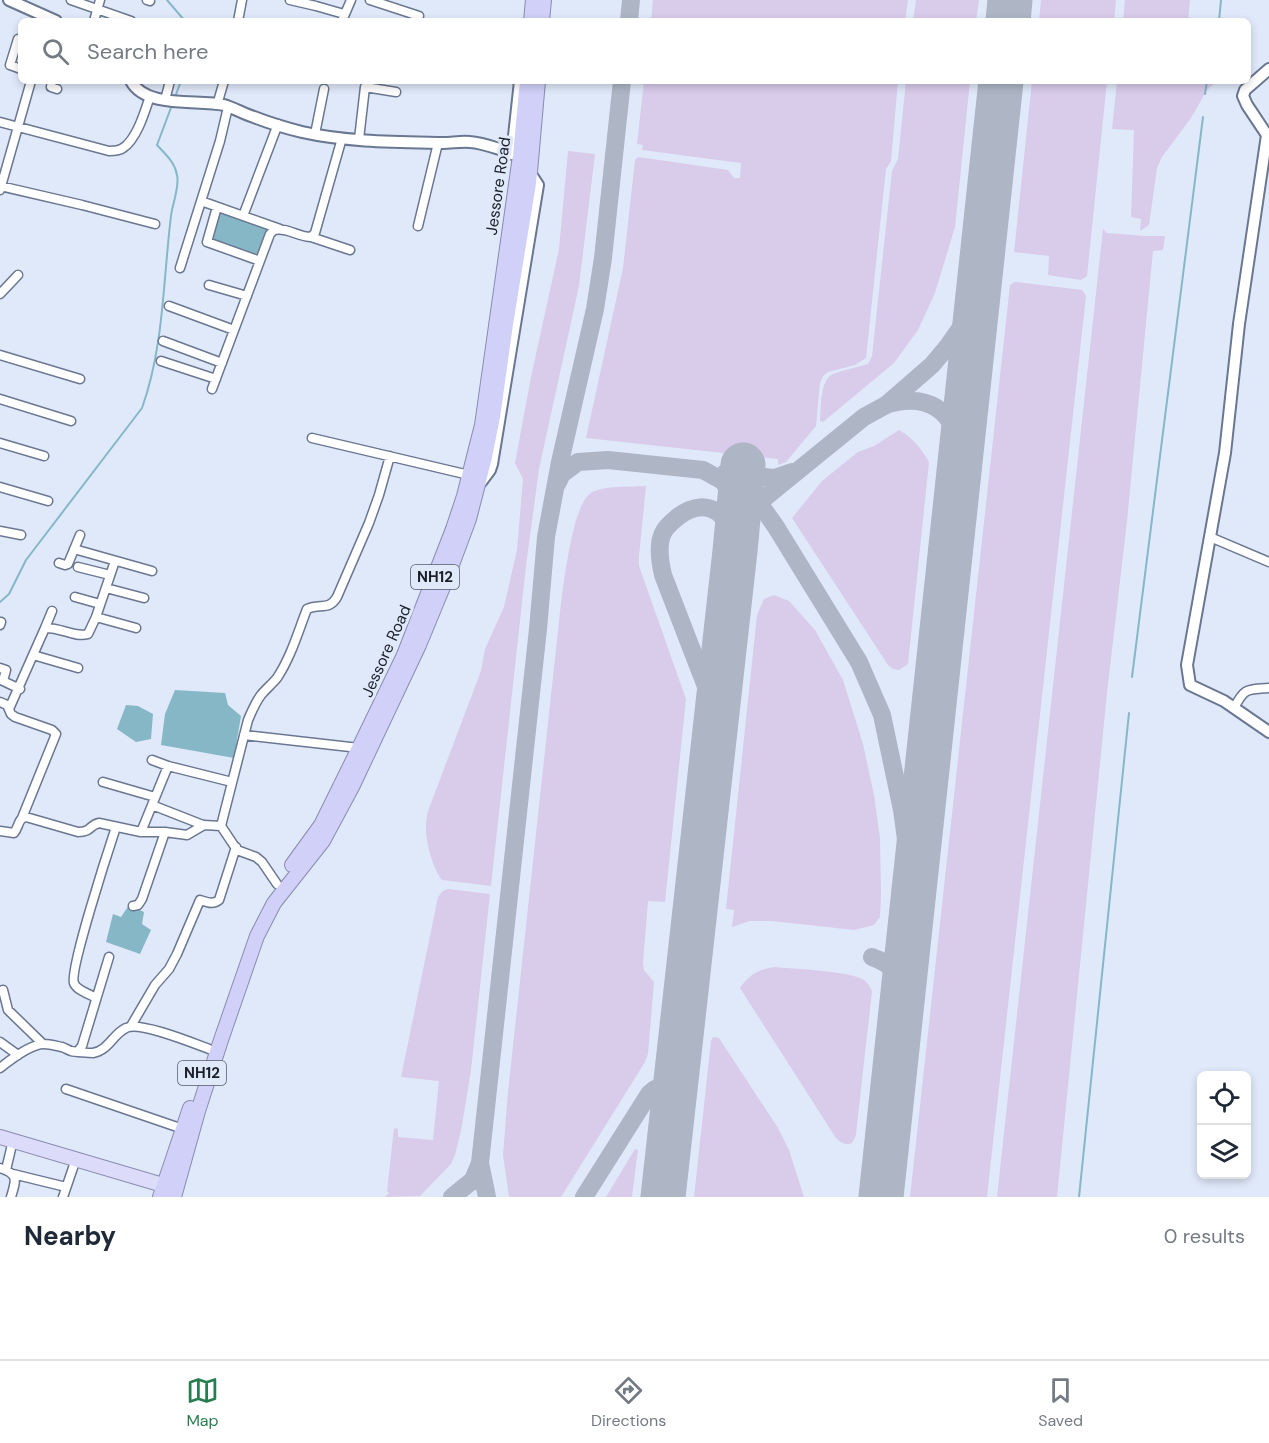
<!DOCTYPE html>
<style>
body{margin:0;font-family:"DM Sans",sans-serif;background:#f6f6f7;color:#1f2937}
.controls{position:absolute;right:18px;bottom:18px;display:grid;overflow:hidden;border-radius:9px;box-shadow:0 3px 9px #0003}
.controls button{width:54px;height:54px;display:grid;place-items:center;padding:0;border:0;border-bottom:2px solid #e0e1e3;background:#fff;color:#1f2937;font:30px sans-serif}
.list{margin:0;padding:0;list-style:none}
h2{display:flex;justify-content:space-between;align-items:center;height:78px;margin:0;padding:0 24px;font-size:26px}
h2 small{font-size:20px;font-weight:400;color:#747a83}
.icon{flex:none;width:33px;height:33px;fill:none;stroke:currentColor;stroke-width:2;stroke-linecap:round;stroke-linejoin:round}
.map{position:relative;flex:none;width:1269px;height:1197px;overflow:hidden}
.search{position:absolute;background:#fff;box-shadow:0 3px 9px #0003;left:18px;right:18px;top:18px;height:66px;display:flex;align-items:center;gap:15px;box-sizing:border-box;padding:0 21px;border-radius:9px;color:#747a83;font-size:22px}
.sheet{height:162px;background:#fff}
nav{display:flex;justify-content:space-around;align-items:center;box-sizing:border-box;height:84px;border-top:2px solid #e0e1e3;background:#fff;font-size:16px;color:#747a83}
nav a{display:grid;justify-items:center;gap:3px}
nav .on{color:#277d50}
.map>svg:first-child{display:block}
.green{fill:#d9cbea}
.water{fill:#85b7c7}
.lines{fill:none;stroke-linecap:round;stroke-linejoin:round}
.stream{stroke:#85b7c7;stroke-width:2}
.taxiway{stroke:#aeb6c5;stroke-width:18}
.runway{stroke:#aeb6c5;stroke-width:45}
.minor-casing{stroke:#6a7791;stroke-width:11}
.tertiary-casing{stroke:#6a7791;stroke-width:14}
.primary-casing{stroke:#8a8baf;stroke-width:16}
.trunk-casing{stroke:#8a8baf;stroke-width:16}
.minor{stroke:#fff;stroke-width:8}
.tertiary{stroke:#fff;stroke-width:10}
.primary{stroke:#dcdcfa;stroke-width:14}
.trunk{stroke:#d0d0f8;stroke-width:14}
.labels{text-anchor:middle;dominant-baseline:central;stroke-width:6;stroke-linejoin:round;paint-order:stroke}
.shield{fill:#e0e9fa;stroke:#565c68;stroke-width:1.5}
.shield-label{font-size:15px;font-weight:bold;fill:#1b202a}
.street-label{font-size:16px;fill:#1b202a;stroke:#e0e9fa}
</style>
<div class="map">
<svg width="1269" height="1197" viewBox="0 0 1269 1197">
<rect width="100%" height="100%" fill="#e0e9fa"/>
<path class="green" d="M653,0h255l-3,21h-254z
M916,0h63l-3,21h-63z
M1041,0h75l-2,21h-75z
M1125,0h65l-2,21h-65z
M644,81h254l-7,80 -5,8 -20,189 -11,7 -27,7 -5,4 -3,7 -4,43 -30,36 -8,3v-6l-192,-21 37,-170 12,-108 3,-3 90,13 6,8h6l1,-15 -99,-13 1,-5 -6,-1z
M906,81h64l-15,146 -20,66 -17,37 -24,33 -71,59 -3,-1c1,-12 0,-39 11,-46 8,-4 27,-8 37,-11l4,-8 20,-185 6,-12z
M1032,81h75l-20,195 -6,4 -33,-5 1,-19 -35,-4z
M1117,81h100l-10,9 -16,28 -29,39 -5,11 -8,57 -9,6 1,-12 -10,-2 3,-87 -22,-1z
M568,151l27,3 -16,132 -40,183 -13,97 -35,320 -49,-6c-9,-11 -17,-40 -16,-55 0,-4 1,-9 2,-14l53,-140 4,-22 19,-42 13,-57 6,-71 -8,-16 16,-86 28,-128z
M1103,229l4,4 39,3h19l-2,14 -10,1 -26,270 -20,172 -50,504h-60z
M1015,282l67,8 4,6 -99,901h-77l100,-912z
M899,430c14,8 22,18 30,32l-21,202 -9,6 -6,-1 -5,-4 -96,-147 30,-37 36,-29 16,-6z
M646,486l-7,70v10l47,133 -21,203 -17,-1 -5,62 1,7 10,12 -6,72 -3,8 -84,135h-52l-6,-42 5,-63 52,-480c3,-23 12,-108 31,-119 13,-8 41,-6 55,-7z
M774,595l15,6 26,29 28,50 20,64 11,51 6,43 1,55 -1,24 -6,8 -20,5 -82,-9h-22l-18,6 2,-17 -8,-1 31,-294 7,-16z
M448,889l42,5 -19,176 -10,61 -6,24 -4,9 -31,32 -35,1 4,-4 -2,-2 7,-63 4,1v8l35,3 6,-59 -38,-4 37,-180 5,-6z
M775,967c18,2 77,4 89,13 4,3 6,7 8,11l-16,143c-3,14 -12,12 -20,4l-96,-150c10,-14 19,-19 35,-21z
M713,1037l6,1 59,90 11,22 15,47h-110l17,-156z
M635,1149l3,1 -6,47h-26z"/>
<path class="water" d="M220,210l48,18 -10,30 -47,-16z
M175,690l50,3 3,12 13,11 -7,42 -73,-13 4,-31z
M126,705l12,1 15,8 -2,25 -15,3 -19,-13z
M129,905l15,7 -2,12 9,6 -11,24 -34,-12 7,-28 8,3z"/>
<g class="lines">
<path class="stream" d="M167,0l18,21
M1219,21l2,-21
M1205,94l2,-13
M175,97l6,-16
M0,602l9,-8 17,-34 116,-152c22,-61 21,-128 29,-192 1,-11 9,-30 6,-41 -2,-13 -12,-21 -20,-30l15,-40
M1132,677l71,-560
M1079,1197l50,-484"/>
<path class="taxiway" d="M629,21l2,-21
M888,404c40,-11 65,6 73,46
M725,473l20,10 31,44 83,135 23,53 20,95 7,51 2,57
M733,474l42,4 17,-6
M557,484l5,-10 16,-12 30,-2 95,10 20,11 12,20 1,34
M735,551c5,-19 10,-32 22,-47l107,-87 22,-12 46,-40 16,-19 14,-20 9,-16 8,-28
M713,747l1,-34 -7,-24 -44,-114c-3,-13 -6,-30 0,-42 3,-7 10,-12 16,-17 30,-22 54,1 56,33
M872,957c22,8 27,17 31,39
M452,1197l21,-17 7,-17
M487,1197l-7,-34 58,-534 8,-92 14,-75 35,-153 8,-51 19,-177
M584,1197l65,-103 6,-5c20,7 15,19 16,37"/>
<path class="runway" d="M1008,21l2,-21
M663,1197l72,-646 8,-86
M881,1197l120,-1116"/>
<g class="minor-casing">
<path id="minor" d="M71,0l60,21
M147,0l3,1
M290,0l26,6 28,8
M370,0l49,16
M94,21l6,-21
M238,21l4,-21
M342,21l9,-21
M18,39l-8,26 11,4
M52,81l-1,6 6,2
M165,100l5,-19
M217,105l7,-24
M0,122l109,29c4,0 10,0 14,-3 14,-9 22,-37 27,-52
M315,134l9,-45
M359,139l6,-52 31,5
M0,186l82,19 73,19
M0,190l31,-109
M201,201l79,28
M217,207l-10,35 53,19
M243,216l35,-92
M418,226l20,-83
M311,237l39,13
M180,268l40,-127 8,-34
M209,285l38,11
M0,294l18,-19
M169,306l65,24
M163,341l59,22
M0,355l80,24
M161,361l55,18
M212,389l58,-155 4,-4c13,-3 24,7 37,7l4,-4 27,-95
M0,399l71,22
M312,438l157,37
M0,443l44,13
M0,487l48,14
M0,531l21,4
M1210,537l59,25
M74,549l78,22
M59,563l6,2 3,-1 12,-29
M78,567l32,8
M106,588l38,10
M75,597l25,7
M96,617l40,11
M0,625l1,-3
M45,628l7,-17
M33,655l45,13
M0,668l6,2 -3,11 17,8
M0,702l7,3 4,9 4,3 37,13 4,4 -34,84
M1234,708c11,-21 13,-18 35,-20
M9,709l36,-81c15,-1 30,10 43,6l8,-17 19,-56
M244,735l115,13
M152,760l16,6 64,16
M103,782l52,15
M152,805l51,20
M0,831l14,2c5,-6 4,-15 12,-16l52,15c14,0 11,-7 21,-9l42,9h24l22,3 17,-10 17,1
M141,832l27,-66
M277,884l-15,-22 -6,-5 -19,-7 -16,-24 27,-106c4,-9 7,-17 13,-25 5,-6 11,-11 16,-17 14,-21 21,-46 30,-69 13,-6 22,2 30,-12l32,-74 10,-28 11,-39
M133,906l5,-1 4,-6 23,-67
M3,990l5,20 35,34
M96,998c-6,-4 -20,-8 -22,-15 -5,-12 35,-135 42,-156
M131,1026l24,-41 14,-16 8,-15 23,-54c7,2 13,5 19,0l17,-53
M0,1042l18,13
M78,1051l4,-5 27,-89
M0,1068c10,-8 31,-24 44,-24 5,0 13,2 18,3 3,1 6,3 9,4 4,1 18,2 22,2 16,-3 20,-19 33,-25 13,-7 67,15 83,21
M66,1089l117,40
M0,1168c19,6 16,12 11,29
M6,1170l7,-30
M13,1174l53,13
M63,1197l13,-38"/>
</g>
<g class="tertiary-casing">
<path id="tertiary" d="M9,0l47,21
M1269,69l-24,21 -2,6 4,9 20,30 -28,189 -14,129 -38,212 3,20 34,16 45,31
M131,81c15,28 67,18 93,24 10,3 20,9 30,12 15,6 32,11 48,15 44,10 95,10 141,11 9,0 18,-2 27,-1 18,1 38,12 58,14
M512,154l8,-73
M481,482l9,-12 2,-6 46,-279 -8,-12"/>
</g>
<g class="primary-casing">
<path id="primary" d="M0,1137l173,51"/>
</g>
<g class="trunk-casing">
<path id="trunk" d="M531,21l2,-21
M542,21l2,-21
M292,865l29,-40 38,-77 45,-93 49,-126 11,-33 18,-71 38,-269 7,-75
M160,1197l30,-89
M174,1197l24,-86 23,-71 36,-104 17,-33 49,-62 29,-54 67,-142 31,-75 19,-51 16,-62 8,-40 13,-93 23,-141 9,-102"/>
</g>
<use href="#minor" class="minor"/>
<use href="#tertiary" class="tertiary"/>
<use href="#primary" class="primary"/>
<use href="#trunk" class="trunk"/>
</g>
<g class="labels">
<g class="shield">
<rect x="411" y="565" width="48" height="24" rx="4.5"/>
<rect x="178" y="1061" width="48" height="24" rx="4.5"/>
</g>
<g class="shield-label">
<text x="435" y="577">NH12</text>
<text x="202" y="1073">NH12</text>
</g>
<g class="street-label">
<text transform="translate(498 186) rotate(-82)">Jessore Road</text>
<text transform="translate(386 651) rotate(-66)">Jessore Road</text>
</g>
</g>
</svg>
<div class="controls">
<button><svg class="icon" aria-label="locate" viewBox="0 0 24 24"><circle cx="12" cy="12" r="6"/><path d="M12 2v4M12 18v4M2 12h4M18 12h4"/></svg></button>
<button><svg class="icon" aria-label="layers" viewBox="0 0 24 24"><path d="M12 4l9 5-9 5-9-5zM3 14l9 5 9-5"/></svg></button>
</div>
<div class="search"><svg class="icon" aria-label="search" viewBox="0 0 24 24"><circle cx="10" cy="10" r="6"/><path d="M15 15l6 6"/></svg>Search here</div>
</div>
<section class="sheet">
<h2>Nearby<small>0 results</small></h2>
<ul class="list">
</ul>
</section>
<nav>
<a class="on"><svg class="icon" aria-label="map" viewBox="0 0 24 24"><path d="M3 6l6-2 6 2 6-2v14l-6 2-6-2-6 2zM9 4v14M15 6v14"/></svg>Map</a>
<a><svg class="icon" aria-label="directions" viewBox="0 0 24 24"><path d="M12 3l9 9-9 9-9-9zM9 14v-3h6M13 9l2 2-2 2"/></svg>Directions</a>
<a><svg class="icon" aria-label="saved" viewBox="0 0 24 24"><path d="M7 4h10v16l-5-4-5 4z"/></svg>Saved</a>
</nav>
